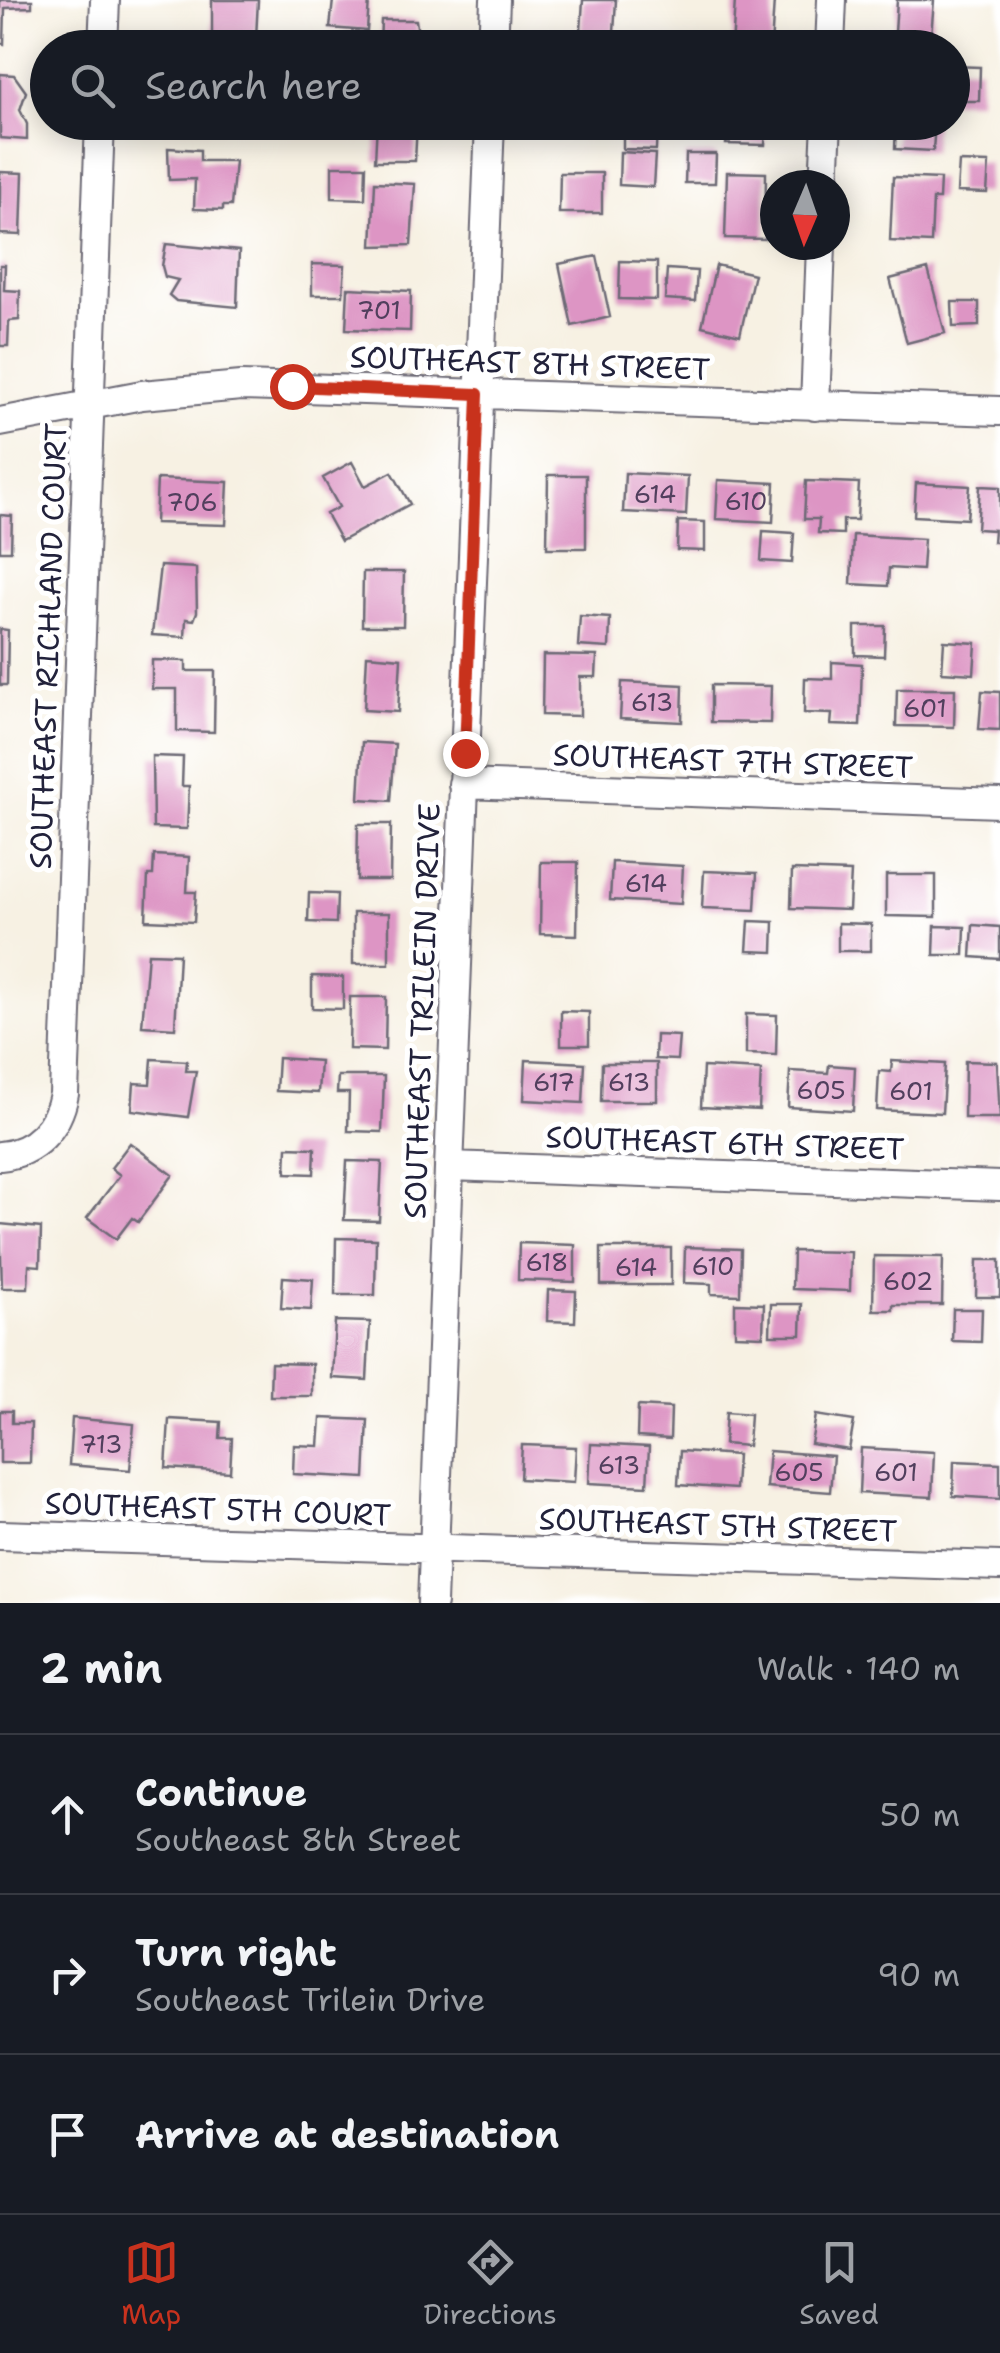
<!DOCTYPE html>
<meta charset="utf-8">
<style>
body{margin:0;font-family:"Shantell Sans",sans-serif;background:#20242c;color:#f1f3f6}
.compass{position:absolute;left:760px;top:170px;width:90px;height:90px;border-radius:50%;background:#171b24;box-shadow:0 5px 25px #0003;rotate:182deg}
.stop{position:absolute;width:30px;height:30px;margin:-22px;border:8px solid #c8321e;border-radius:50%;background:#fff}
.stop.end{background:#c8321e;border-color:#fff;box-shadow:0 2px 10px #0008}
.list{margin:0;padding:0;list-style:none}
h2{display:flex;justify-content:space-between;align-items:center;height:130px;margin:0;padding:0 40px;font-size:42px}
h2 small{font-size:32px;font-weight:400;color:#9ea1a6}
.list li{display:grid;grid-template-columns:65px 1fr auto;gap:30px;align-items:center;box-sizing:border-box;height:160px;padding:0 40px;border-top:2px solid #363941}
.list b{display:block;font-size:38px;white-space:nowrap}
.list p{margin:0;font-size:32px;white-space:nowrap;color:#9ea1a6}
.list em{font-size:32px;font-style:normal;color:#9ea1a6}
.icon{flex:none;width:55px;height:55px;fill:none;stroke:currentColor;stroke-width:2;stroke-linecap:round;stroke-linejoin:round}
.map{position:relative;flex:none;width:1000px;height:1603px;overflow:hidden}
.search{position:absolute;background:#171b24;box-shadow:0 5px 25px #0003;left:30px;right:30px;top:30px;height:110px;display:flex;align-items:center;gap:25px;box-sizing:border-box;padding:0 35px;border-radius:55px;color:#9ea1a6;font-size:38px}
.sheet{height:610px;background:#171b24}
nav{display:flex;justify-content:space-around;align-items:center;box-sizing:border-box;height:140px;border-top:2px solid #363941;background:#171b24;font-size:28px;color:#9ea1a6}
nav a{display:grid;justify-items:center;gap:5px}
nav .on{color:#c8321e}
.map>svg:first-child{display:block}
.building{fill:#dd95c4}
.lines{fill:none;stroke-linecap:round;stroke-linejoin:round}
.minor-casing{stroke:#6d6a76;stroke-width:32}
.minor{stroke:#fff;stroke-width:28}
.route{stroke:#c8321e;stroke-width:12}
.labels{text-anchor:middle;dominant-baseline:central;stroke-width:10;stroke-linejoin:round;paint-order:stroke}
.number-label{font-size:25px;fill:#513f5d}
.street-label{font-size:30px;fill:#22223b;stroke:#fff}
</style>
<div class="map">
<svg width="1000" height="1603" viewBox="0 0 1000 1603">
<rect width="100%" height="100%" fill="#fff"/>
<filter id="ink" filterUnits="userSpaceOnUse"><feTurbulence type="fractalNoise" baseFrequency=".01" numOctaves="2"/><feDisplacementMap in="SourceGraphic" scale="20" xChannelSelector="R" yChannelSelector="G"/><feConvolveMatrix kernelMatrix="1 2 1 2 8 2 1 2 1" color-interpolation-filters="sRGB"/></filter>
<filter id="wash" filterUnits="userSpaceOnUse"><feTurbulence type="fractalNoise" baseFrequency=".0048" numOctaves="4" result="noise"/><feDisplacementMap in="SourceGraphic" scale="40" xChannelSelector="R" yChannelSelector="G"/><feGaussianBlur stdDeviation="2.25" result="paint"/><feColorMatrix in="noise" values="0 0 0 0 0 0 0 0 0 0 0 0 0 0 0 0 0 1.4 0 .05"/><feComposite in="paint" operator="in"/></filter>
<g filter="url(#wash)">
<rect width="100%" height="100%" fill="#f7f1e3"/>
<g id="blocks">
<path class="building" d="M0,0h32v7l-27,1 -1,36 -4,-1z
M212,0h46l-2,38 -44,-2z
M333,0h36l-2,31 -37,-3z
M583,0h33l-3,48 -33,-2z
M735,0h39l-3,48h-39z
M897,0h37l-4,48h-36z
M381,20h35l4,28h-40z
M952,66l28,1 -1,34h-27z
M0,74l14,1 12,17 -6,18 7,14v16l-27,-2z
M377,122l40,2 -2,37h-40z
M623,122h34l-1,28 -33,-1z
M727,122h39l-1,23 -39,-1z
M896,122h39l-2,29 -38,-2z
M168,148l32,2v11h35l-4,45h-8v4l-29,-1 1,-30 -26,1z
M620,152l35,2 -2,33 -34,-2z
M686,154h30l-1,29h-30z
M959,162l30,1 -2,30 -30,-1z
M332,166h34l-1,33 -33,-1z
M0,172l23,1 -2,62 -21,-1z
M727,172l39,1 -1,66 -40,-1z
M560,173h42v40h-43z
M893,177l47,2 -1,20h-6l-2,44 -41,-2z
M375,182l40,2 -4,61 -39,1z
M166,244l73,7 -2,56 -61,-6 -7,-6 9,-15 -13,-3 -3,-11z
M597,256l13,61 -38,9 -13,-62z
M620,261l37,1v38l-38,-1z
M312,264l33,1 -2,30h-31z
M0,265h5l-1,25 16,1 -1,29 -10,1 -1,25h-8z
M716,265l38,9 -14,61 -38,-9z
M667,269l30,2 -2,30 -30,-2z
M928,269l17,64 -38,10 -17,-64z
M348,288l63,3 -1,40 -64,-2z
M952,302h27v24l-26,1z
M352,462l13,24 27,-14 18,32 -69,37 -15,-27 13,-7 -16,-29z
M625,473l63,3 -2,39 -63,-3z
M548,475h38v73h-39z
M157,479l71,3 -2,43 -71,-2z
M718,480l57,3 -2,39 -57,-3z
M806,481l53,2 -2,37h-14v14l-25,-1 1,-14h-15z
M916,483l54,3 -3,33 -53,-3z
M980,486l20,1v55h-7l1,-12 -17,-1z
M0,515l12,1 -1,35h-11z
M678,521l27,1v29l-28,-1z
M763,531l31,2 -2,30 -31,-2z
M853,535l71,4 -2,31 -33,-2 -1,18 -37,-2z
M160,566l36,2 1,44 -3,8 -8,-1 -1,18 -33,-2z
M363,572h41l-1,54h-41z
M580,616l30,2 -1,30 -31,-2z
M855,626h30l-1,30 -29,-1z
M0,629l8,1 -1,55h-7z
M944,641l32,2 -2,31 -32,-2z
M367,655l34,3 -3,54 -34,-2z
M543,655l54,1 -1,21h-16v39l-38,-1z
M152,660l34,1v10h29l-1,61 -37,-1v-42h-25z
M832,662l30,2 -2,62 -29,-1 1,-11 -28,-1 1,-35 27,1z
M622,682l61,3 -1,37 -62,-3z
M711,685l60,1 -1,37 -59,-1z
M897,689h58l-1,38 -58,-1z
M982,691l18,1v38l-21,-1z
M362,742l33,2 -4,57 -32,-2z
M152,756l31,1 -1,29h7l-2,43 -34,-1z
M358,824h33l-1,56h-33z
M154,855l35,2 -2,35h9l-2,30 -48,-2 2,-45h5z
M541,862h37l-1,73 -37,-1z
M612,862l71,4 -2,38 -71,-4z
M792,870l59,2 -2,38 -58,-2z
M704,871l53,2 -2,37 -53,-2z
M886,875h50v42l-50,-1z
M309,893l28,1 -1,29 -28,-1z
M353,913h36v51h-36z
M749,921l25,1 -1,30 -26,-1z
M838,923l33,1v27h-33z
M973,925l27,2v32l-29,-2z
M935,926l30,1 -1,28h-30z
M148,953l31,1 -4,74 -33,-2z
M312,976l31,1v32l-31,-1z
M350,997h36l-1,53 -36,-1z
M561,1011l28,1v33h-28z
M746,1014l31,1 -1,40 -30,-1z
M656,1035l23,1 -2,24 -22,-1z
M278,1058l42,3 -2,32 -42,-2z
M152,1059l35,2 -1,10h10l-8,46 -56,-7 2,-27 16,1z
M526,1060l59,3 -2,40 -59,-3z
M892,1061l53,3 -3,49 -65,-3 2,-39 12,1z
M965,1061l32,1 3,56h-36z
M602,1063h55v38h-56z
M829,1065l26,2 -2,44 -65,-4 2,-36 38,2z
M703,1067l58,3 -2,40 -58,-3z
M338,1076h46l-2,56 -34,-1 1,-38h-12z
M130,1143l43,32 -35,47 -6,-4 -16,21 -29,-21 33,-43 -9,-7z
M287,1147l28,1 -1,26 -28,-1z
M347,1161l35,1 -3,59 -35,-1z
M0,1224l41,4 -1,38 -11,-1 -1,23h-26z
M336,1238l40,1 -1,56h-40z
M519,1243l56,2v37l-57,-2z
M685,1247l56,2 -1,46 -29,-1v-10l-27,-1z
M601,1248h70v37h-70z
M793,1251l58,1 -1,39 -58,-2z
M874,1256l69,1 -1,48h-49v5h-20z
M977,1260h23v37h-24z
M283,1277l30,2 -2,31 -30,-2z
M548,1290l28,1 -1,31 -28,-1z
M735,1303l29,1 -1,32 -28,-1z
M771,1304h31l-1,31h-31z
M953,1309h29l-1,33 -29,-1z
M335,1321l35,1 -3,58 -35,-2z
M271,1363l41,1v32h-42z
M638,1406l33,2 -1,31 -33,-2z
M0,1411h12v12h19l-1,40h-30z
M726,1412l24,2 -2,32 -24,-2z
M816,1415l38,6 -5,29 -38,-6z
M72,1418l62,6 -4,46 -61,-5z
M321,1418l47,2 -3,58 -72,-4 1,-29 25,1z
M169,1419l52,3 -1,16h12l-2,34 -64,-4z
M591,1444l58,3 -2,39 -58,-3z
M522,1445l54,2 -2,35 -54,-3z
M861,1448l73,4 -2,45 -73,-4z
M680,1451l57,4 -2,34 -57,-4z
M769,1451l64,5 -3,36 -64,-5z
M954,1461l46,2v36l-47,-3z"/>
</g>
</g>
<g filter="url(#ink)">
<use href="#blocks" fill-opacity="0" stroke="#6d6a76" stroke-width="2.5"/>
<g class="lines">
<g class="minor-casing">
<path id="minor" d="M103,48l2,-48
M493,48l2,-48
M830,48l2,-48
M824,185l3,-63
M815,406l6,-161
M0,422l142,-27 99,-9 759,25
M463,784l537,19
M0,1156c35,-3 58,-29 64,-62l36,-972
M449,1166l551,20
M0,1535l1000,31
M432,1603l58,-1481"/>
</g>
<use href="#minor" class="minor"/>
</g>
</g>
<g class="lines" filter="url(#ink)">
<path class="route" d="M292,386l186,8 -13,359"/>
</g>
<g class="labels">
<g class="number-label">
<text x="379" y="310">701</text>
<text x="655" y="494">614</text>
<text x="746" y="501">610</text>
<text x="192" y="502">706</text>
<text x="652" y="702">613</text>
<text x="925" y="708">601</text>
<text x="646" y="883">614</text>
<text x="554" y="1082">617</text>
<text x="629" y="1082">613</text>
<text x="821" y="1090">605</text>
<text x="911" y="1091">601</text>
<text x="547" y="1262">618</text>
<text x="713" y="1266">610</text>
<text x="636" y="1267">614</text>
<text x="908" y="1281">602</text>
<text x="101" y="1444">713</text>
<text x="619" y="1465">613</text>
<text x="799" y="1472">605</text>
<text x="896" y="1472">601</text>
</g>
<g class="street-label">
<text transform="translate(530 363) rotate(2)">SOUTHEAST 8TH STREET</text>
<text transform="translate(48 646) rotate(-88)">SOUTHEAST RICHLAND COURT</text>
<text transform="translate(733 761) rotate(2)">SOUTHEAST 7TH STREET</text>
<text transform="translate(422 1011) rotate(-88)">SOUTHEAST TRILEIN DRIVE</text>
<text transform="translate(725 1143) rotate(2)">SOUTHEAST 6TH STREET</text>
<text transform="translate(218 1509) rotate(2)">SOUTHEAST 5TH COURT</text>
<text transform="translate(718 1525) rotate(2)">SOUTHEAST 5TH STREET</text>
</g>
</g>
</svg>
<svg class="compass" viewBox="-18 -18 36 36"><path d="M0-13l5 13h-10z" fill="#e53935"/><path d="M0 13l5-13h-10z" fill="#9ea1a6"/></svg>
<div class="stop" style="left:292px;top:386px"></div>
<div class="stop end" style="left:465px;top:753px"></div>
<div class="search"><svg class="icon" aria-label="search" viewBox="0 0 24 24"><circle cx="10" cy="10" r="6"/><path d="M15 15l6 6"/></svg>Search here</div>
</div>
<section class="sheet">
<h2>2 min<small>Walk · 140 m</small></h2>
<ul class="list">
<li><svg class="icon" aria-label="ahead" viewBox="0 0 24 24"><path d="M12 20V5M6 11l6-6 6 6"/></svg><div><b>Continue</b><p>Southeast 8th Street</p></div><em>50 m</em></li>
<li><svg class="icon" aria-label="right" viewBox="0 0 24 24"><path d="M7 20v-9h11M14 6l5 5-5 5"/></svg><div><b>Turn right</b><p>Southeast Trilein Drive</p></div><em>90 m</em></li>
<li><svg class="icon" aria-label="arrive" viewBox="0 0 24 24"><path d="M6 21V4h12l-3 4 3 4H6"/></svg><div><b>Arrive at destination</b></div></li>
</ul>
</section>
<nav>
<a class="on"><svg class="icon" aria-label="map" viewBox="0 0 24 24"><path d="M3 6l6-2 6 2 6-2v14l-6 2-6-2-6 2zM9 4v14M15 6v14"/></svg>Map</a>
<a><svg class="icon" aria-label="directions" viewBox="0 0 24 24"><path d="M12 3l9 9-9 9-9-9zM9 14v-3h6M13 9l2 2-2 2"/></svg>Directions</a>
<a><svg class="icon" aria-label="saved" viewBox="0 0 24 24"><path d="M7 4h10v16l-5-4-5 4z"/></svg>Saved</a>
</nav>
